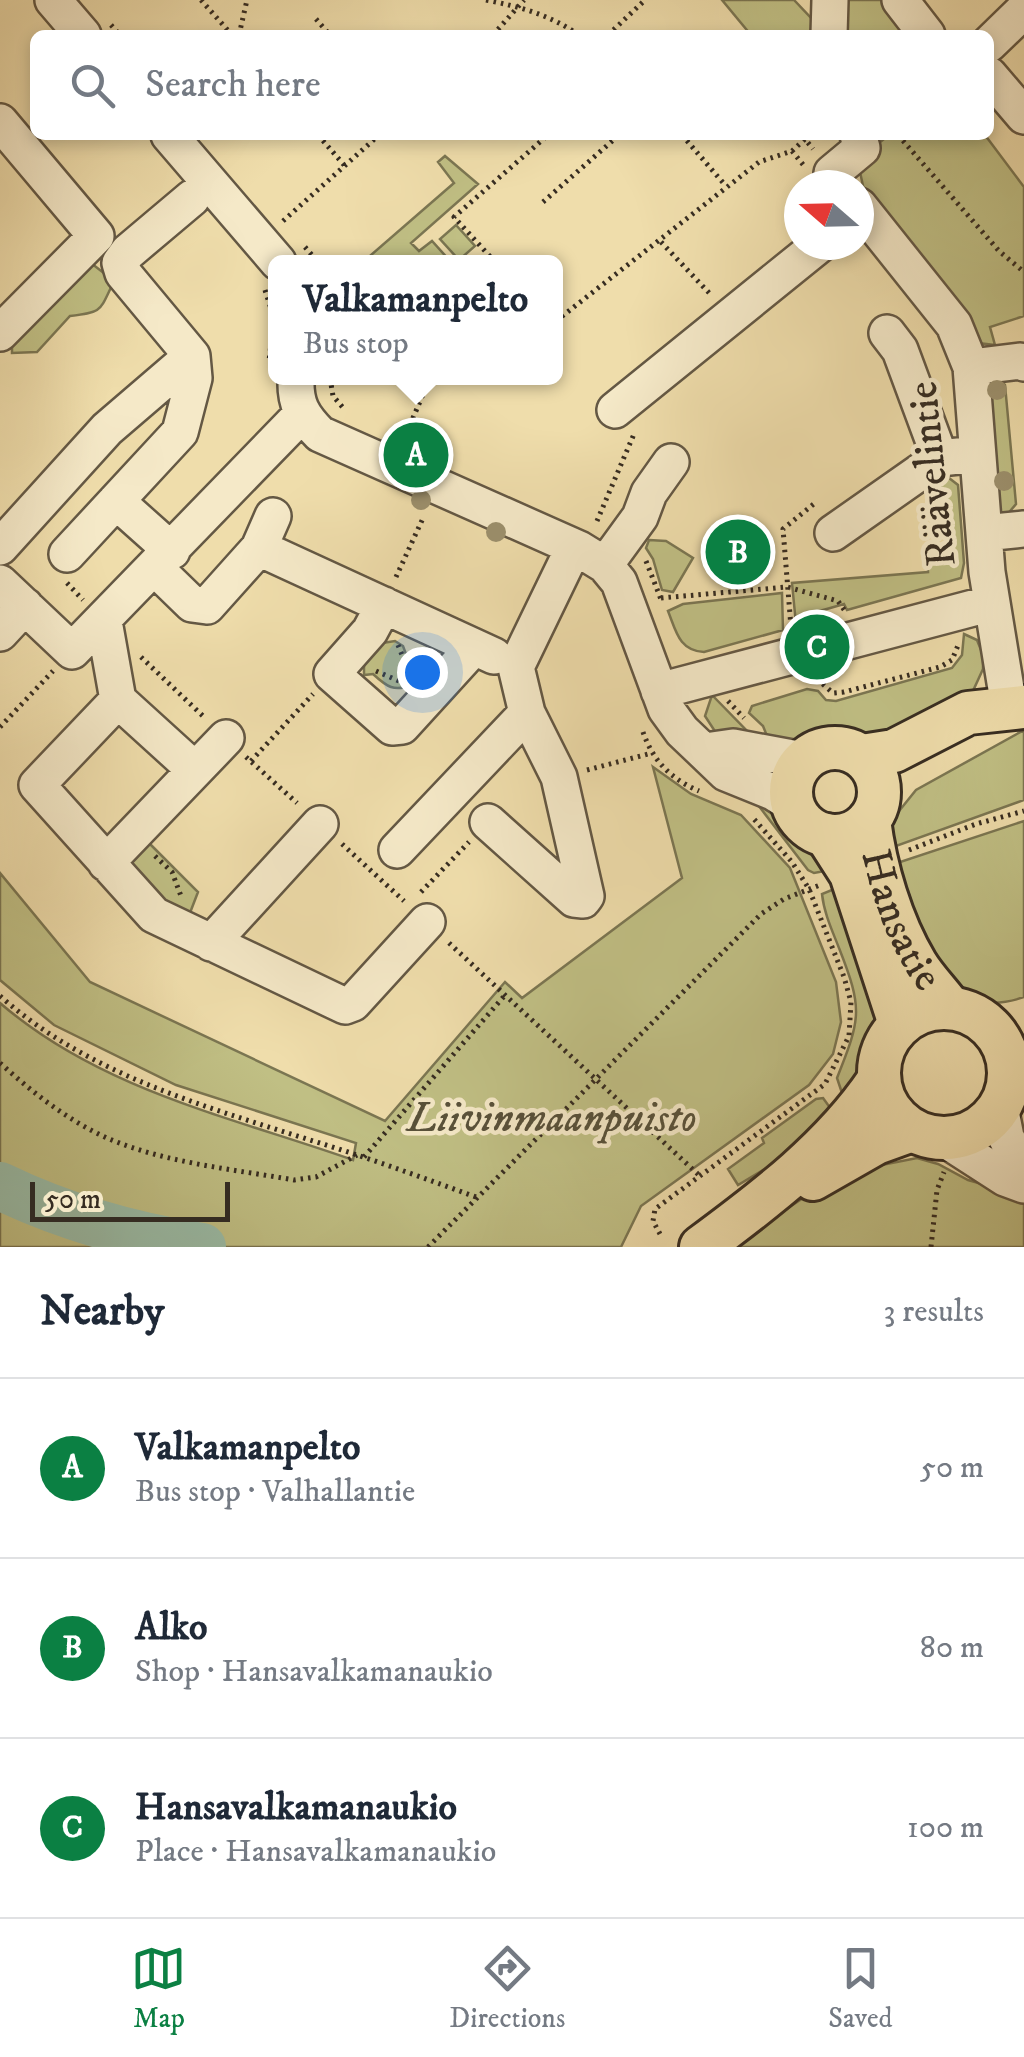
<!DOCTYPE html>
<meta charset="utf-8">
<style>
body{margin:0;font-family:"IM FELL DW Pica",serif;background:#f6f6f7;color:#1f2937}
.compass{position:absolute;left:784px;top:170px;width:90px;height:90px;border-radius:50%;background:#fff;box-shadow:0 5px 15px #0003;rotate:290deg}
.scale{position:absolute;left:30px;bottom:25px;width:200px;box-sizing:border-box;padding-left:10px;border:5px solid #362c21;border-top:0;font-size:28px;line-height:35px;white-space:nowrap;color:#362c21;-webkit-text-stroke:8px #f5e9c8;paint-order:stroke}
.you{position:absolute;left:422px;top:672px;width:35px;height:35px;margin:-25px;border:8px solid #fff;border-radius:50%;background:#1a73e8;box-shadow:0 0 0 15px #1a73e833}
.badge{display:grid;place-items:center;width:65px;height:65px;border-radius:50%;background:#0b8043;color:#fff;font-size:32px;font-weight:700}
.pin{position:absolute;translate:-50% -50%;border:5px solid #fff;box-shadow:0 2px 10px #0006}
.popup{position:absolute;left:268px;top:255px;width:295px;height:130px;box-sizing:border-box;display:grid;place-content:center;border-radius:15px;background:#fff;filter:drop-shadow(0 2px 8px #0005);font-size:32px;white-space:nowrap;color:#747a83}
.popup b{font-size:38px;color:#1f2937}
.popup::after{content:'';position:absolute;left:50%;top:100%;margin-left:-20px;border:20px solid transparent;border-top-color:#fff}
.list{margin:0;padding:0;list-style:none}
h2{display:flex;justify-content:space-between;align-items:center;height:130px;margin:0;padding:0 40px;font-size:42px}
h2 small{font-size:32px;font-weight:400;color:#747a83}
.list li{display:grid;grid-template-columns:65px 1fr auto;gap:30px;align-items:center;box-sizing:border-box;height:180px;padding:0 40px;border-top:2px solid #e0e1e3}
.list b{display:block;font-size:38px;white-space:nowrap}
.list p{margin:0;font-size:32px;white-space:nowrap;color:#747a83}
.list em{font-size:32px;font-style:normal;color:#747a83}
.icon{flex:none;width:55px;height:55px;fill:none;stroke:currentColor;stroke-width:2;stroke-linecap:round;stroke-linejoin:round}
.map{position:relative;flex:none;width:1024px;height:1247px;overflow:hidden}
.search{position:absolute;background:#fff;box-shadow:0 5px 15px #0003;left:30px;right:30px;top:30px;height:110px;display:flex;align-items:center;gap:25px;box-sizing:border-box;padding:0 35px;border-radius:15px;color:#747a83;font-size:38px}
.sheet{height:670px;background:#fff}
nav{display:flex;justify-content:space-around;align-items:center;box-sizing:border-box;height:140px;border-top:2px solid #e0e1e3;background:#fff;font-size:28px;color:#747a83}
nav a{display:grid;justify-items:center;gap:5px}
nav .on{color:#0b8043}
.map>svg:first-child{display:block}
.green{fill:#c0bf84;stroke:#7b7652;stroke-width:2.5}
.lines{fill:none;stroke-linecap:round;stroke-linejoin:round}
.river{stroke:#9abca7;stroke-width:48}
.minor-casing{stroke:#645844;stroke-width:40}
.major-casing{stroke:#362c21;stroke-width:48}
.path{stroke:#362c21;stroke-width:5;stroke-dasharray:2.5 5;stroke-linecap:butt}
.minor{stroke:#f5e9c8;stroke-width:35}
.major{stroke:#efddab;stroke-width:42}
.tree{fill:#9c906d}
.labels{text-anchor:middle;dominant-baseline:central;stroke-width:9;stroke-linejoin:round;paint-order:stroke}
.street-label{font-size:42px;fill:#362c21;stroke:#f5e9c8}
.park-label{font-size:42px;font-style:italic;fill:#58513a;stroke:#f5e9c8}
</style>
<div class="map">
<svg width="1024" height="1247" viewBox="0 0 1024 1247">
<rect width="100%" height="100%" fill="#efddab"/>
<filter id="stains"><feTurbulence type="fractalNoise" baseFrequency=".002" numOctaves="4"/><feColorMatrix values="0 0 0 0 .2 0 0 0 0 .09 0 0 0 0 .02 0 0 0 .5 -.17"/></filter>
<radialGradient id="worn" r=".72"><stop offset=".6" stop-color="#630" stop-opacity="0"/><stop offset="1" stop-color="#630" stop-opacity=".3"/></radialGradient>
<path class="green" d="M722,0h72l17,18 7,17h-67z
M841,0h43l26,35h-70z
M889,135h96l39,52v129l-34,11 5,18 -17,-2 -113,-148 -5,-23 15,-26z
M445,156l33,28 -67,59 8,8 13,-10 19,21h-88l91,-79 -16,-21z
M456,225l19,21 -16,14 -19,-21z
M91,263l23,18c-15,31 -11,31 -44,35l-33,36 -25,1v-11z
M999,378l6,7 11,119 -10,12h-8l-10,-135z
M949,478l9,7 6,78 -3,15 -114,32 -3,-6 -31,9 1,5 -18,6 -4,-41 136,-11 -1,-19 19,-2 -5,-64h-13v-7z
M649,540l17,1 27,17 -20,34 -11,-2 -9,-31 -7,-11z
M782,593l1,37 -79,22c-25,-1 -28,-21 -36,-41l15,-7z
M964,634l13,6 6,15v14l-11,24 -64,38 -49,7 -32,-5 -34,11 -26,-8 -4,-10 -14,-13 3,-7 55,-17 11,2 8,9 10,1 116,-33 10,-13z
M395,641l8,5 12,32 -3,7c-18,7 -25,2 -39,-11l-9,1v-16l12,-15z
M712,695l38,39 -32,2 -13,-20z
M1024,730v70l-139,50 2,-24 29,-36z
M653,767l38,27 50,21 49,53 46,114 5,40 -8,32 -24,31 -168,121 -20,41h-621v-244c101,87 231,114 353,157l3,-17 -180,-58 -122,-60 -54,-45v-107l90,109 295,139 120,-139 17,16 160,-120z
M755,801l27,15 54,53 -22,4 -6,-3z
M1024,821v176c-87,31 -108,-69 -136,-131z
M147,841l51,51 -10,26 -30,-20 -27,-32 6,-15z
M844,885l37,135 -18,54 -20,22 -6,-18c24,-60 26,-69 2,-130 -7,-18 -15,-35 -17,-54z
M823,1098l13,18 -36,32 -62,37 -10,-16 36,-26 -2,-5 54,-39z
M865,1157l17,8 35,-7 21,6 30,16 56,16v51h-295z"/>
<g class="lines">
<path class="river" d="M0,1186c64,31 132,50 202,61"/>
<g class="minor-casing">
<path id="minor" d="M53,0l30,35
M900,0l27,35
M829,35l1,-35
M989,44l35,-34
M989,75l35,41
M0,122l96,114 -96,97
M169,135l109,127
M832,173l30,-25 -4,-13
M859,206l95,119 17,42 16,205 22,135
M887,333l13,17 40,108
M971,367l49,-6 4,2
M296,378c-1,26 6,38 24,56l259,115 26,16 14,17 47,127 16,22 44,42 47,19 19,12
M615,410l204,-165
M116,501l56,50
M833,533l107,-75 37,-4
M984,533l40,-4
M0,547l107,-118 85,-73
M259,548l235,108
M67,554l113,-122 14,-54 -2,-22 -69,-83 -3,-10 8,-11 64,-54
M605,565l35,-48 9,-24 22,-31
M155,568l37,36 15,2 52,-58 14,-32
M0,583l72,68 229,-236
M384,605l-14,26 -38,43 60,53 10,-1 72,-79
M104,621l14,79 -81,85 117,130 191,91 8,-3 74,-81
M0,633l25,-27
M659,691l333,-88
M118,700l77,70
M705,751l28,-4 70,13
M488,822l86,77 9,1 3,-4 -27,-119 -32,-64
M397,850l130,-137 -11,-46 58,-120
M106,863l120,-125
M211,943l109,-119
M1000,1107l6,30 18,36
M943,1138l62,40 19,7"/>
</g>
<g class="major-casing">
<g id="major">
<circle cx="835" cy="792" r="44"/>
<path d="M862,756l32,-5 74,-38 56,-6"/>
<path id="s1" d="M869,820c6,48 22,102 47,144 9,15 23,29 34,44"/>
<path d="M826,835l25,39 49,150"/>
<circle cx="944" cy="1073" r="65"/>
<path d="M813,1179l63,-36 36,-13"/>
<path d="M701,1247c65,-48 132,-99 177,-166"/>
</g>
</g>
<path class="path" d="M201,0l31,35
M486,0c35,7 64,15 93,35
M316,19l14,16
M111,25l9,10
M239,35l8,-35
M493,35l31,-35
M608,35l37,-35
M318,135l27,31
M682,135l43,50
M898,135l101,116 25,21
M792,151l13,16
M543,202l76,-67
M283,221l96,-86
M661,242l51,54
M305,247l13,15
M495,262l-41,-45 94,-82
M265,290l9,28 -5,43
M556,321l203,-159 33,-11 13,-12 8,10
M330,378l3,18 12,14
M404,439l26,-61
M597,521l37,-87
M646,561l16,41
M396,577l28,-61
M67,583l16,17
M661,598l126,-11 51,14 7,10
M791,627l-8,-98 32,-26
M398,645l11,27
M141,657l64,61
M376,671l25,11
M817,679l16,14 11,-1 96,-25 12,-7 7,-17
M728,701l16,17
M0,727l53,-56
M643,732c10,29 28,47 56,59
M246,757l51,46
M251,761l62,-67
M587,770l65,-17
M342,844l62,57
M909,850l67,-26 48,-13
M155,856l17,16 9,24
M421,892l48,-50
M449,943l251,233
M0,996c88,78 200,109 310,144 56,17 111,37 166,57
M0,1063c32,29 67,57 107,75 58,25 125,31 187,42l22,-3 41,-22
M364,1157l142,-163
M660,1234l-7,-13 2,-12 170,-125 24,-48 2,-34 -7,-25 -35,-88 -17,-27 -39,-44
M428,1247l333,-333 23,-15 36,-14
M931,1247l6,-57 7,-18"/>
<use href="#minor" class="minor"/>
<use href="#major" class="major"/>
</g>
<g class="tree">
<circle cx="997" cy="390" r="10"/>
<circle cx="1004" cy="481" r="10"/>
<circle cx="421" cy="500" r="10"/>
<circle cx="496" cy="532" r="10"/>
</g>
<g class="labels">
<g class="street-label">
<text transform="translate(933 474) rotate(-96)">Räävelintie</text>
<text stroke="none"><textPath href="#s1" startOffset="105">Hansatie</textPath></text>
</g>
<g class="park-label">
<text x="552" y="1119">Liivinmaanpuisto</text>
</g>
</g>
<rect width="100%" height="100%" filter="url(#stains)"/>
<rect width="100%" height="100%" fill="url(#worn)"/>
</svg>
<svg class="compass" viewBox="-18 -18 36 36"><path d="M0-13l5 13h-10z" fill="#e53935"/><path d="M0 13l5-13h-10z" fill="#747a83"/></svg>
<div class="scale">50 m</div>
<div class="you"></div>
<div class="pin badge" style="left:416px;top:455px">A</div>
<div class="popup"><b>Valkamanpelto</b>Bus stop</div>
<div class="pin badge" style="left:738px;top:552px">B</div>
<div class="pin badge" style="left:817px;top:647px">C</div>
<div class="search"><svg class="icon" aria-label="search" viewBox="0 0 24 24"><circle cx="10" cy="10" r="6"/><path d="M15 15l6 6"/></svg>Search here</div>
</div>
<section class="sheet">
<h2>Nearby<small>3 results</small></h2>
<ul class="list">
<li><span class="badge">A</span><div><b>Valkamanpelto</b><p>Bus stop · Valhallantie</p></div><em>50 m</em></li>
<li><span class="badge">B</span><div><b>Alko</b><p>Shop · Hansavalkamanaukio</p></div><em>80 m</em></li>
<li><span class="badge">C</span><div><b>Hansavalkamanaukio</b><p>Place · Hansavalkamanaukio</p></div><em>100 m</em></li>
</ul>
</section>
<nav>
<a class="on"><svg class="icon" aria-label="map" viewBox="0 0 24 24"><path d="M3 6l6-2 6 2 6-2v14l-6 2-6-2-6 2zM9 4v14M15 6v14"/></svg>Map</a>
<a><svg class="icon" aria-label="directions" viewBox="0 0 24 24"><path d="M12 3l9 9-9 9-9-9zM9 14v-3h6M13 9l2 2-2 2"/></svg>Directions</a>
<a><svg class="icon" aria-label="saved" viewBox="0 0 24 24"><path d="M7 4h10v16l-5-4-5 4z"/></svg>Saved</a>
</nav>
